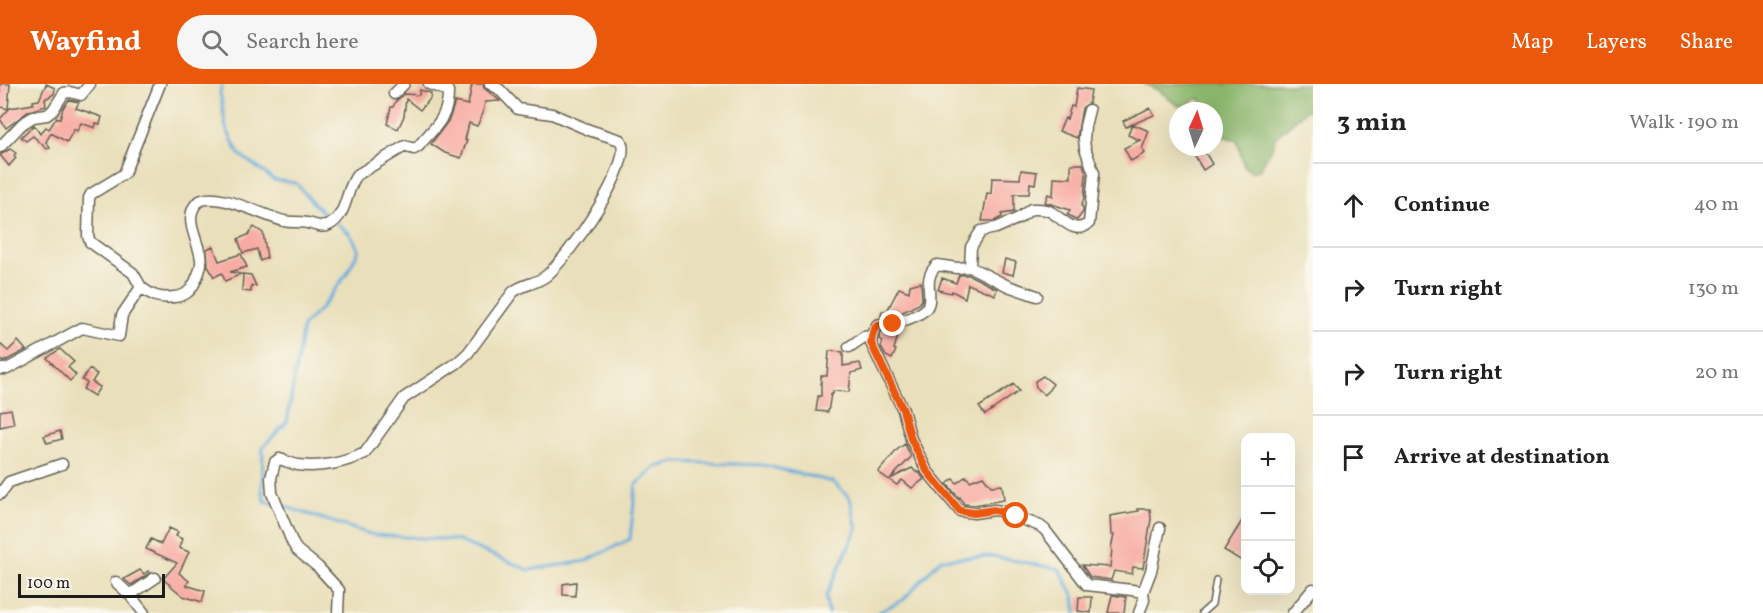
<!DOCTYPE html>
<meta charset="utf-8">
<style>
body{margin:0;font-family:Vollkorn,serif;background:#f6f6f6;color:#222}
.controls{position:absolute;right:18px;bottom:18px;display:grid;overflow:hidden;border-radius:12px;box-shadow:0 6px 24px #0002}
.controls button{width:54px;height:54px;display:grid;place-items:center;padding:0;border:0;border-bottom:2px solid #e0e0e0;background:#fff;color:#222;font:30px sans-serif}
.compass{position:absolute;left:1169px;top:18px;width:54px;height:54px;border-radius:50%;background:#fff;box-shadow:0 6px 24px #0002;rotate:4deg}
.scale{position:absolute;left:18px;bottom:15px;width:147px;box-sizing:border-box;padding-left:6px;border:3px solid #1c1c1c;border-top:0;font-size:16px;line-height:21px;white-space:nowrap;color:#1c1c1c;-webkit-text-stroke:4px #fbf7ec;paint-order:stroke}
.stop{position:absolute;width:18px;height:18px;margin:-14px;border:4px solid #ea580c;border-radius:50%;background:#fff}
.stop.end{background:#ea580c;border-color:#fff;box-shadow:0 2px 6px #0008}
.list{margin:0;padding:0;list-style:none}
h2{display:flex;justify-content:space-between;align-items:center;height:78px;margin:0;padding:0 24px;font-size:26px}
h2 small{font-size:20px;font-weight:400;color:#767676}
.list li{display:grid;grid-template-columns:39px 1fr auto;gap:18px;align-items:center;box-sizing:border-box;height:84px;padding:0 24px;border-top:2px solid #e0e0e0}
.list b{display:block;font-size:22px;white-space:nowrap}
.list em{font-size:20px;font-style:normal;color:#767676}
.icon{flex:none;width:33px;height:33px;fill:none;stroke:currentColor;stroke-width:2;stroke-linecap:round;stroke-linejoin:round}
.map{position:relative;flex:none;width:1313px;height:529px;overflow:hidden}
header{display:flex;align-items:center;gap:36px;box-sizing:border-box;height:84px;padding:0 30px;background:#ea580c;color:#fff}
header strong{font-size:28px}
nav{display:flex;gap:33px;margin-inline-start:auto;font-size:21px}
.search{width:420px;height:54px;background:#f6f6f6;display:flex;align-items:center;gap:15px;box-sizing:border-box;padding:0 21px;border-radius:33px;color:#767676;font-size:22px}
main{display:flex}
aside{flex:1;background:#fff}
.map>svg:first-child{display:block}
.forest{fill:#8ab56c;stroke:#536844;stroke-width:1.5}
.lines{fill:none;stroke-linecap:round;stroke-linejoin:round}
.stream{stroke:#65abdb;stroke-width:3}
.building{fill:#f7aaa2}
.service-casing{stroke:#646053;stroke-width:8}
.minor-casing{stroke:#646053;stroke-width:13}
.service{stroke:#fff;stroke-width:5}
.minor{stroke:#fff;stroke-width:10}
.route{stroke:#ea580c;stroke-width:8}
</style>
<header>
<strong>Wayfind</strong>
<div class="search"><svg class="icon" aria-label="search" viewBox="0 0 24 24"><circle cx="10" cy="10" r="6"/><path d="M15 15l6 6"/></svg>Search here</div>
<nav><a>Map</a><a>Layers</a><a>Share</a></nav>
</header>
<main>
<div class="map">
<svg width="1313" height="529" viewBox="0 0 1313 529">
<rect width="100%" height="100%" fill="#fbf7ec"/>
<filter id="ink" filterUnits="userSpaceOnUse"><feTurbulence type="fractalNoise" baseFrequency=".0167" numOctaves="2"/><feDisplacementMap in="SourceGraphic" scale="12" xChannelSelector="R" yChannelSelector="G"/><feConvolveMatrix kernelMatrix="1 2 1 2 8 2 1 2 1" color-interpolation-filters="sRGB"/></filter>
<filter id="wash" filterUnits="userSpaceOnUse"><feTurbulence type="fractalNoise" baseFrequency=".008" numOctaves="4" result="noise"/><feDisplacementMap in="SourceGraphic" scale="24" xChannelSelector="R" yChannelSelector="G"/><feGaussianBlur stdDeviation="1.35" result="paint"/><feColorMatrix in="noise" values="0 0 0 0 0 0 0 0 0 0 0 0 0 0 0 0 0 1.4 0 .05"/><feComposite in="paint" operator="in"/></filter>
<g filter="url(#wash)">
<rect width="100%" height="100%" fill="#e9dfba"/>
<path class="forest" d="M1144,0h169v22l-10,7 -28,25c-1,13 -11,19 -14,31l-10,3 -7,-6 -7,-26 -23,-6v-23h-10l-4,-13 -18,8h-4l-20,-16z"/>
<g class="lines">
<path class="stream" d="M222,0l-2,8 6,36 13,26 35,26 22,3 19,22 16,14
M273,419l-8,-2 -3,-10 1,-44 24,-25 16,-96 18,-18 25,-33 13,-25 -9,-16 -13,-11
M280,421l93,30 83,5 73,30 57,-9 44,-22 6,-54 20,-18 19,-5 88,3 70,17 17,16 7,31 -31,67 2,17
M877,529l26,-13 38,-41 50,-3 68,13 15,27 2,17"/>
</g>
<g id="blocks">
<path class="building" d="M0,0h10l-2,25 -8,-2z
M46,0l9,4 -1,6 -9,5 1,7 -17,5 -23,17 -6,-9 10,-11 23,-4v-3l6,-1z
M472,0h11l1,4 16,13 -15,1 -2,11 -6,13 -8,-3 -4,17h2l-6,18 -16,-5 -14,-9 18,-24 6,-18 13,3z
M1077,4l14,2 -2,13 -7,5 -5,30 -18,-7 6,-13 2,1 4,-13 3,1z
M420,6l11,3 -1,6 -10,11 -14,-11 -2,17 -6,13 -11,-5 4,-17h2l3,-6 8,-7 15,1z
M69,16l10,2 -3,6 26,9 -2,7 -4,-1 -1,5 -14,-5 -4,8 -3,-2 -7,13 -16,-9 -5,9 4,6 -3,1 -14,-13 -7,5 -5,-4 13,-12 6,9 6,-7 3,2 8,-12 3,2 3,-11z
M1150,24l4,7 -28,12 -3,-6z
M1132,40l17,7 -7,18 3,4 -14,8 -7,-13 16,-8 -12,-5z
M10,65l6,4 -2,2 2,3 -7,8 -9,-11z
M1203,65l9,15 -9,6 -9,-15z
M1071,80h12l3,10 -2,24 -3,8 2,1v5l-6,8 -10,-6 3,-4 -25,-8 3,-8 5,2 1,-19 17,1z
M1021,86l16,2 -2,12 -5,-1 -1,11h-15v18l-12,2v3l-8,4h-12l5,-28 4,1 1,-16 28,1z
M254,143l9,6 4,25 -7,3 -3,-12 -14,4 -5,-14 10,-4z
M213,162l6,15 22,-7 6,13 -17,5 11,2 -16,7 -3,-8 -8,4 -6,-11 -1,-17z
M1005,175l11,3 -3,13 -11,-3z
M243,190l8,1 5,11h-5v6l-9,-1z
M959,191h10l28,14 -2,6 -27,-11 -3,14 -13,-7 -1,2 -13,-3 4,-12 14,5z
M921,198l1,18 -3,4 -20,10 -18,2 1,-5h5l12,-23 10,4 1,-7z
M900,245l-6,20 2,1 -4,9 -6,-3 -5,-9 2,-6 -4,-2 1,-4 2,-4z
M18,257l8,9 -23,12 -3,-3v-15l8,7z
M60,265l14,13 -6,5 8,8 -6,6 -23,-23z
M829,267l14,1v14l17,-3 2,7 -11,3 -2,19 -16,-1v3h-2l-3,18 -12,-1 2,-15h3v-20h6z
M89,285l8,5 -5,8 8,5 -6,9 -11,-7 4,-6 -5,-3z
M1043,292l10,8 -8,11 -9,-8 -1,-6z
M1014,300l5,7 -34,24 -6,-8z
M11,325l3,15 -14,3v-16z
M60,347l2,8 -15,4 -3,-7z
M905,360l6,13 -21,22 22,-11 4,4 2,-1 6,8 -12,9 -10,-8 -5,5 -19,-13 20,-23z
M966,392l4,5 13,-5 8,10 11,-1 2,15 -30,5 -10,-1 -4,-7 -1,1 -12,-14 6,-5 4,4z
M1138,425h12l1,10 -8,49 -10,-1 -1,7 -18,-3 -3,9 -21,-3 -8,-12 28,2 2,-18 -1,-1 3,-13h-3l-1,-19 29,-5z
M1245,432v47l-21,-13z
M169,444l9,4 -2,4 6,3 -3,9 10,4 -10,21 10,8 -3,4 19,6 -3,11 -19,-6 -20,-17 14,-16 -31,-14 5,-10 10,5z
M140,486l4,4 4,-3 2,2 -19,12 -7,-6z
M576,498l-1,14 -12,-1v-11z
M1112,511l14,2 -2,16h-16z
M1079,513h13l-1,16 -13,-2z"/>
</g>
</g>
<g filter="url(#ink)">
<use href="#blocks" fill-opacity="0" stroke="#646053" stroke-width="1.5"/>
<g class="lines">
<g class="service-casing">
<path id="service" d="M1202,529l10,-9 4,-24"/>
</g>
<g class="minor-casing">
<path id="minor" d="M394,10l10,-10
M0,63l22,-23 11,-7 14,-2 6,-5 11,-17 6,-1 11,3 9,-11
M970,183l1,-20 10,-16 15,-3 23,-10 12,-9c7,0 14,-1 20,3 12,7 24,24 38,11l5,-50 -9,-25 -1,-9 1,-13 4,-16
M141,203l-8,-14 -43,-31 -2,-6 1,-38 2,-4 33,-20 36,-90
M1037,212l-29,-10 -38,-19 -13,1 -20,-3c-15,14 -4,29 -9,40 -2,7 -17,13 -23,15 -9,4 -19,2 -28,5l-4,7 -2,11 32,67 8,29 16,32 33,40 14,2 20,-3 7,1 39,15 5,4 42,55 45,5 11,2 1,8 -5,13
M849,263l15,-10 7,-1
M0,285h7l75,-41 37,8 3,-21 19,-28c11,9 19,12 33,10 11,-1 16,-5 21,-15 3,-7 7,-14 6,-22 -1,-17 -19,-41 -4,-57 15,-15 69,14 87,18 7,2 15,0 23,2 7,1 15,6 22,2 19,-10 16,-35 28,-50l48,-29 9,3 4,-2c15,-19 31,-28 30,-56l-19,-7
M0,410l9,-12 53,-18
M116,498l14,13 14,18
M1143,508l8,-21 9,-43
M130,511l25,-17
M338,529l1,-23 -21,-23 -21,-17 -4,-6 -21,-51 -1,-15 4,-16 4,-3c6,1 12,5 19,6 22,3 47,-2 67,-12l39,-55 53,-35 11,-10 45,-61c10,-8 23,-8 33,-16 20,-16 91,-114 74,-136l-31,-10 -37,-16 -34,-5 -19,-20 -9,-5
M1293,529l20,-24"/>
</g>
<use href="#service" class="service"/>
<use href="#minor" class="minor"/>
</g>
</g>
<g class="lines" filter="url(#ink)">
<path class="route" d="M893,240l-16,1 -4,7 -2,11 32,67 8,29 16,32 33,40 14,2 20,-3 22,6"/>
</g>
</svg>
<div class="controls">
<button>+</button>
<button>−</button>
<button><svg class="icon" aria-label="locate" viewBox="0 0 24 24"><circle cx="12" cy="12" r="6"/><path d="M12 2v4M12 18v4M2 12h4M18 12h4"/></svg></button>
</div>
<svg class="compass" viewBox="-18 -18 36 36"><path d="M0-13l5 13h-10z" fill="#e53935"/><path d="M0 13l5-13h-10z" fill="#767676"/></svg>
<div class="scale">100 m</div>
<div class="stop" style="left:1016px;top:432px"></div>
<div class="stop end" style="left:893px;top:240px"></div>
</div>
<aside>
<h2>3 min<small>Walk · 190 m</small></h2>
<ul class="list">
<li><svg class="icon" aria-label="ahead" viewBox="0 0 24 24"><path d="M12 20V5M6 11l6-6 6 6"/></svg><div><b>Continue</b></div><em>40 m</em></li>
<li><svg class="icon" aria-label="right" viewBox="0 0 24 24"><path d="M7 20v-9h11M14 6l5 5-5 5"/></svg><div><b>Turn right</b></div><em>130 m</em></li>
<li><svg class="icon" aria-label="right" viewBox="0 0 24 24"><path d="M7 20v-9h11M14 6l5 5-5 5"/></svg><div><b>Turn right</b></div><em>20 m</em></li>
<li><svg class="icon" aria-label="arrive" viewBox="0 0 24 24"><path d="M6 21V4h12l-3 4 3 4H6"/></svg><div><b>Arrive at destination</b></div></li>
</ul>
</aside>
</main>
